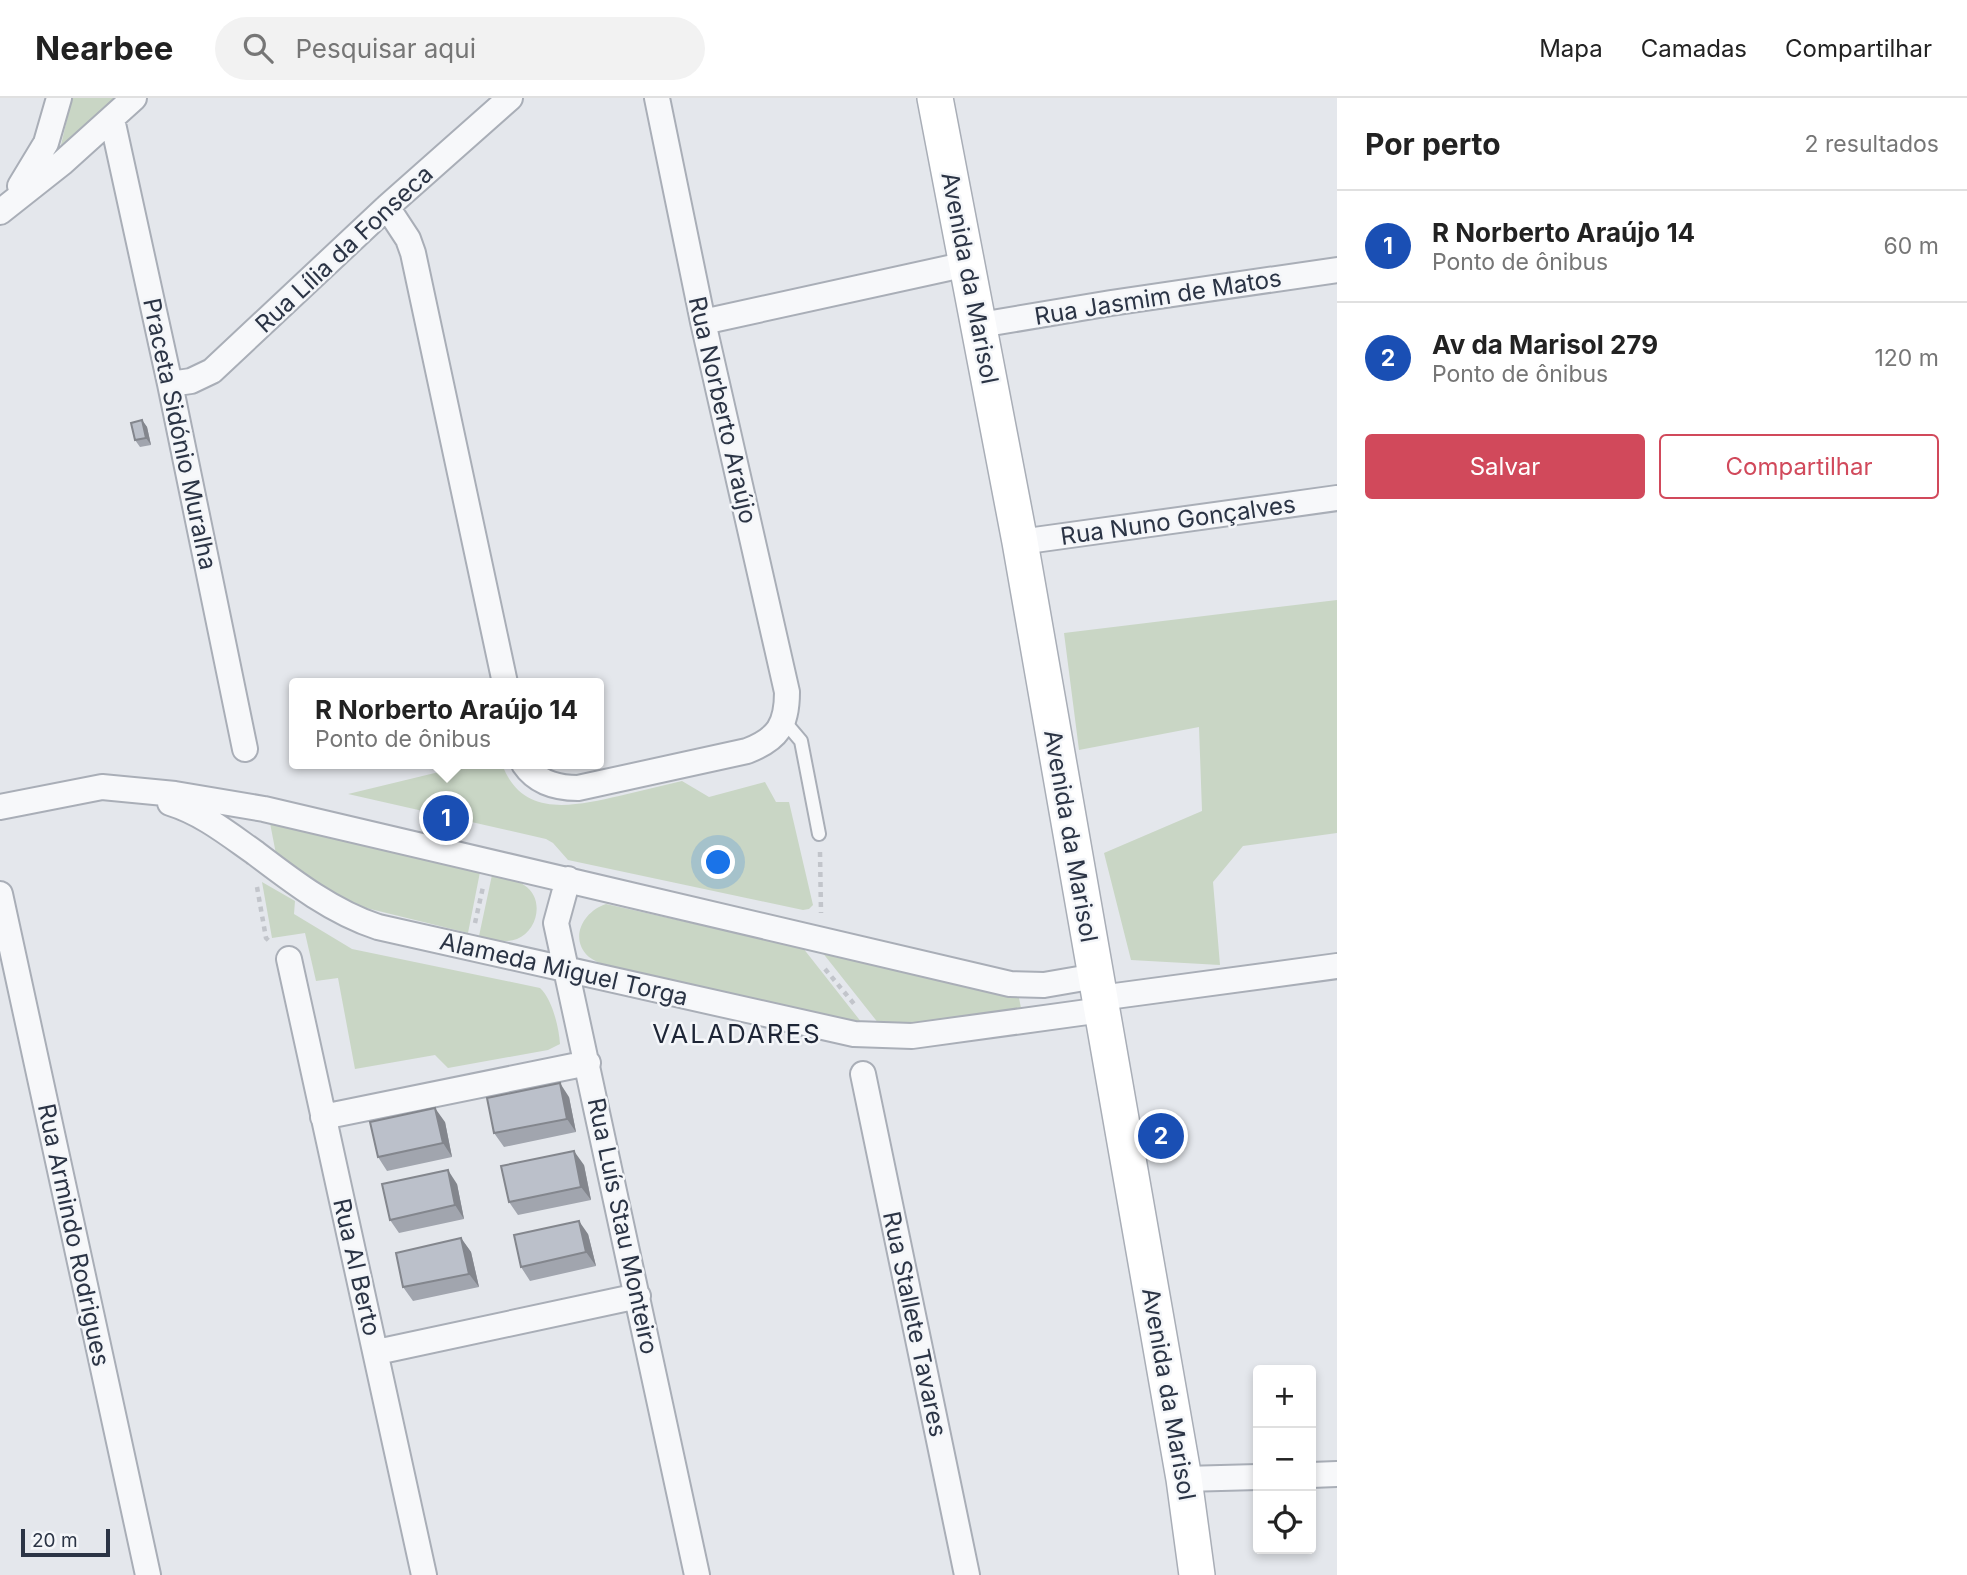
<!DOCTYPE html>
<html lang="pt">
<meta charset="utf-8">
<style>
body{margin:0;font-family:Inter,sans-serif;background:#f2f2f2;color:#222}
.controls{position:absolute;right:21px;bottom:21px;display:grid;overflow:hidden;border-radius:7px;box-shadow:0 4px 10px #0003}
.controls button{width:63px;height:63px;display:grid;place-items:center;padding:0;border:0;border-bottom:2px solid #e0e0e0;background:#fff;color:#222;font:35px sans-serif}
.scale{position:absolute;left:21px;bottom:18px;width:89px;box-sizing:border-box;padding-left:7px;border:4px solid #2b3445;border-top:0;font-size:19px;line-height:24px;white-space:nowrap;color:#2b3445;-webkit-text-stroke:5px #f4f6f9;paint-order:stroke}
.you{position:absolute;left:719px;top:765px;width:24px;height:24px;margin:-18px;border:5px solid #fff;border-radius:50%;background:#1a73e8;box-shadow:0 0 0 10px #1a73e833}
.badge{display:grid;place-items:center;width:46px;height:46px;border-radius:50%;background:#d1495b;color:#fff;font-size:23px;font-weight:700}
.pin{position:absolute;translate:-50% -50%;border:4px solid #fff;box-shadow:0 2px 7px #0006}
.popup{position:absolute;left:289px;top:580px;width:315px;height:91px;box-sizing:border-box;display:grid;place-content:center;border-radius:7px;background:#fff;filter:drop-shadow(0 2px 5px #0005);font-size:23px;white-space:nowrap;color:#767676}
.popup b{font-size:26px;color:#222}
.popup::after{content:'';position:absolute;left:50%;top:100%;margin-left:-14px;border:14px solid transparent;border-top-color:#fff}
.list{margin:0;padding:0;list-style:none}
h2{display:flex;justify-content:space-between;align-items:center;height:91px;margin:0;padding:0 28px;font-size:30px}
h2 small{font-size:23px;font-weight:400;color:#767676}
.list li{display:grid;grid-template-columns:46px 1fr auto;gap:21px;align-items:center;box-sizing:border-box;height:112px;padding:0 28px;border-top:2px solid #e0e0e0}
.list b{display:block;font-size:26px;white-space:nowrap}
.list p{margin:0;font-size:23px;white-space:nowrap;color:#767676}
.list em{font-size:23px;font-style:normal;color:#767676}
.actions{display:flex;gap:14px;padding:21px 28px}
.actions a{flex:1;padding:16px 0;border:2px solid #d1495b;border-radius:7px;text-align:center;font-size:24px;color:#d1495b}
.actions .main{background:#d1495b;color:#fff}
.icon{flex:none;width:38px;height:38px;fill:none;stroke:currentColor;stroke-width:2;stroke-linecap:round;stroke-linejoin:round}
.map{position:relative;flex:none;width:1337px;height:1477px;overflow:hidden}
header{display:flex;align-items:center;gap:42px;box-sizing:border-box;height:98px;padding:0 35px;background:#fff;border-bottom:2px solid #e0e0e0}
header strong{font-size:33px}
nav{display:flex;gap:38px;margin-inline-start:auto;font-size:24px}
.search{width:490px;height:63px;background:#f2f2f2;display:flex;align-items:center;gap:18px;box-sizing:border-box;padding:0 24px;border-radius:38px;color:#767676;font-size:26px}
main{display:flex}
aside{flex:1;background:#fff}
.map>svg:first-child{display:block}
.green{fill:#c9d6c5}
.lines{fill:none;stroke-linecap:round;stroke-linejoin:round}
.lane-casing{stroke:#a9aeb7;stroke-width:16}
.street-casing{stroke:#a9aeb7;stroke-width:28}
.secondary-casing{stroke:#a9aeb7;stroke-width:38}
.path{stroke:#c2c5cb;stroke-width:4.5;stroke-dasharray:5 5;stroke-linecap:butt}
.lane{stroke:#f7f8fa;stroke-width:12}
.street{stroke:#f7f8fa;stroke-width:24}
.secondary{stroke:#fff;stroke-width:35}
.wall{fill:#a1a5ae}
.shaded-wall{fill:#83868d}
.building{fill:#bbc0ca;stroke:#83868d;stroke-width:2}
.labels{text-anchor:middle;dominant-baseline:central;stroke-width:5;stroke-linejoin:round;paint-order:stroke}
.street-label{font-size:24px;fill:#2b3445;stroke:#f4f6f9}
.neighbourhood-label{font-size:26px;letter-spacing:2px;fill:#1d2536;stroke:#f4f6f9}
</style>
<header>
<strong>Nearbee</strong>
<div class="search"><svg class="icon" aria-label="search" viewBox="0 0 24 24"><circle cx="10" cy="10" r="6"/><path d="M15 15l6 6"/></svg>Pesquisar aqui</div>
<nav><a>Mapa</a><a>Camadas</a><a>Compartilhar</a></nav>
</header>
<main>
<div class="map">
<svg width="1337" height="1477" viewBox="0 0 1337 1477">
<rect width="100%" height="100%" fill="#e4e7ec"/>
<path class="green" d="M72,0h44l-56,51z
M1337,502v233l-94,13 -30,36 7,83 -89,-5 -27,-107 98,-42 -3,-84 -120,23 -15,-117z
M472,666h30c20,55 72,42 117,32 21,-5 42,-10 63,-15l27,16 56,-15 11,20h13l24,103 -4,4 -6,1 -235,-50 -15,-17 -7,-4 -198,-45z
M270,725l210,49 -12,61 -114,-28 -42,-25 -36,-26z
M492,777c11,2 24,4 32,10 21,13 14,46 -7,54 -13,5 -26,0 -38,-3z
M262,784l33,19 -1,13 58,35 188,39c12,11 19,39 20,56l-12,6 -100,18 -13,-13 -80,14 -17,-91 -22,3 -11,-48 -33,5z
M606,806l197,44 59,75 -16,-2 -242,-56c-4,-2 -11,-5 -15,-8 -21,-19 -5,-46 17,-53z
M822,854l197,46 2,10 -105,16h-37z"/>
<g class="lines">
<g class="lane-casing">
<path id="lane" d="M784,623l17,20 18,93"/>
</g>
<g class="street-casing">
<path id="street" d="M112,21l58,265 75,365
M20,88l26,-43 13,-45
M387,109l21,32 5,14 92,430
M0,114l62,-49 72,-65
M703,224l264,-58
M980,227l131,-22 226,-33
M170,286l21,-3 21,-10 175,-164 123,-109
M1020,444l317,-44
M524,666c13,19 33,24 54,24l169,-37c31,-12 40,-26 40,-59l-84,-370 -46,-224
M170,705c32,10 57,30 84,49 38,29 78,60 124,75l476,107 58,2 190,-26
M0,709l102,-20 73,7 89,15 746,175 34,1 52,-9
M568,781l-12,44 141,652
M0,796l148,681
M289,861l135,616
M1100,900l237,-32
M863,976l104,501
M323,1019l265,-54
M377,1254l261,-56
M1311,1377l26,-1
M1184,1381l74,-2"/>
</g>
<g class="secondary-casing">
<path id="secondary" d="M935,0l85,444 164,937 13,96"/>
</g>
<path class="path" d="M820,754l1,61
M257,789l9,51 4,4
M475,825l8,-36
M825,871l30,36"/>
<use href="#lane" class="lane"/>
<use href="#street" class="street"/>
<use href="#secondary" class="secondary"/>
</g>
<path class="wall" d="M142,322l5,7 4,18 -11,2 -5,-7z
M569,999l7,35 -72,15 -10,-14z
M445,1024l7,35 -65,14 -9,-14z
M584,1067l7,35 -73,15 -9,-13z
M457,1086l7,35 -65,14 -9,-13z
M588,1136l8,32 -66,15 -9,-14z
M461,1140l10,14 8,35 -66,14 -10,-14z"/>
<path class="shaded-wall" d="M142,322l5,7 4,18 -5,-7z
M560,985l9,14 7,35 -9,-13z
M435,1010l10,14 7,35 -9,-14z
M574,1053l10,14 7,35 -10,-13z
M448,1072l9,14 7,35 -9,-14z
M579,1123l9,13 8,32 -10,-14z
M461,1140l10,14 8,35 -10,-13z"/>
<path class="building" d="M142,322l4,18 -11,2 -4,-17z
M560,985l7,36 -73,14 -7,-35z
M435,1010l8,35 -65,14 -8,-35z
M574,1053l7,36 -72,15 -8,-36z
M448,1072l7,35 -65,15 -8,-36z
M579,1123l7,31 -65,15 -7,-32z
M461,1140l8,36 -66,13 -7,-34z"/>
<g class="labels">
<g class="street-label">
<text transform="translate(344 151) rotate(-43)">Rua Lília da Fonseca</text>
<text transform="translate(970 180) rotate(79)">Avenida da Marisol</text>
<text transform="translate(1158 199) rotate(-9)">Rua Jasmim de Matos</text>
<text transform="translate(723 312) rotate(77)">Rua Norberto Araújo</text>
<text transform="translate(180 336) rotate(78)">Praceta Sidónio Muralha</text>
<text transform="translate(1178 422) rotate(-8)">Rua Nuno Gonçalves</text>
<text transform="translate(1071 738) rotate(80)">Avenida da Marisol</text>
<text transform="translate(564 871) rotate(13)">Alameda Miguel Torga</text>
<text transform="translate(623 1128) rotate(78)">Rua Luís Stau Monteiro</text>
<text transform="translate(74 1137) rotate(78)">Rua Armindo Rodrigues</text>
<text transform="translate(357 1169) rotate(77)">Rua Al Berto</text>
<text transform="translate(915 1226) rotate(78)">Rua Stallete Tavares</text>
<text transform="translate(1169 1296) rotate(80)">Avenida da Marisol</text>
</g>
<g class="neighbourhood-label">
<text x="737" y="935">VALADARES</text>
</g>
</g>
</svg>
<div class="controls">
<button>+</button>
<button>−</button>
<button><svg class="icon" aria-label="locate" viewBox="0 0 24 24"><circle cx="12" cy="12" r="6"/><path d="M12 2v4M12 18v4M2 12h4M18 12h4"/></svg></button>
</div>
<div class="scale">20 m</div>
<div class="you"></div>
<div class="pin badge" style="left:446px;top:720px;background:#1a4fb4">1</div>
<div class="popup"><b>R Norberto Araújo 14</b>Ponto de ônibus</div>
<div class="pin badge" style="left:1161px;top:1038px;background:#1a4fb4">2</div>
</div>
<aside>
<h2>Por perto<small>2 resultados</small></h2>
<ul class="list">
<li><span class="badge" style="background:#1a4fb4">1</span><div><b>R Norberto Araújo 14</b><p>Ponto de ônibus</p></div><em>60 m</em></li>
<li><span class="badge" style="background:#1a4fb4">2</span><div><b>Av da Marisol 279</b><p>Ponto de ônibus</p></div><em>120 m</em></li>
</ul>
<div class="actions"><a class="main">Salvar</a><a>Compartilhar</a></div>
</aside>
</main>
